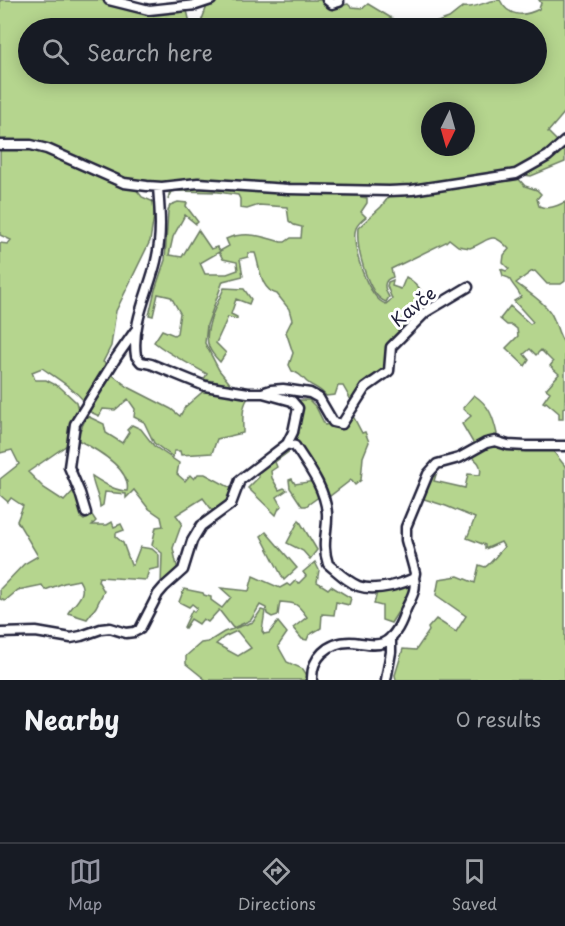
<!DOCTYPE html>
<meta charset="utf-8">
<style>
body{margin:0;font-family:"Playpen Sans",sans-serif;background:#20242c;color:#f1f3f6}
.compass{position:absolute;left:421px;top:102px;width:54px;height:54px;border-radius:50%;background:#171b24;box-shadow:0 3px 15px #0003;rotate:185deg}
.list{margin:0;padding:0;list-style:none}
h2{display:flex;justify-content:space-between;align-items:center;height:78px;margin:0;padding:0 24px;font-size:26px}
h2 small{font-size:20px;font-weight:400;color:#9ea1a6}
.icon{flex:none;width:33px;height:33px;fill:none;stroke:currentColor;stroke-width:2;stroke-linecap:round;stroke-linejoin:round}
.map{position:relative;flex:none;width:565px;height:680px;overflow:hidden}
.search{position:absolute;background:#171b24;box-shadow:0 3px 15px #0003;left:18px;right:18px;top:18px;height:66px;display:flex;align-items:center;gap:15px;box-sizing:border-box;padding:0 21px;border-radius:33px;color:#9ea1a6;font-size:22px}
.sheet{height:162px;background:#171b24}
nav{display:flex;justify-content:space-around;align-items:center;box-sizing:border-box;height:84px;border-top:2px solid #363941;background:#171b24;font-size:16px;color:#9ea1a6}
nav a{display:grid;justify-items:center;gap:3px}
nav .on{color:#9495a2}
.map>svg:first-child{display:block}
.green{fill:#b5d58e;stroke:#6c7c64;stroke-width:1.5;fill-rule:evenodd}
.lines{fill:none;stroke-linecap:round;stroke-linejoin:round}
.minor-casing{stroke:#22223b;stroke-width:13}
.minor{stroke:#fff;stroke-width:8}
.labels{text-anchor:middle;dominant-baseline:central;stroke-width:6;stroke-linejoin:round;paint-order:stroke}
.street-label{font-size:18px;fill:#22223b;stroke:#fff}
</style>
<div class="map">
<svg width="565" height="680" viewBox="0 0 565 680">
<rect width="100%" height="100%" fill="#fff"/>
<filter id="ink" filterUnits="userSpaceOnUse"><feTurbulence type="fractalNoise" baseFrequency=".0167" numOctaves="2"/><feDisplacementMap in="SourceGraphic" scale="12" xChannelSelector="R" yChannelSelector="G"/><feConvolveMatrix kernelMatrix="1 2 1 2 8 2 1 2 1" color-interpolation-filters="sRGB"/></filter>
<g filter="url(#ink)">
<path class="green" d="M0,0h102l25,7 59,-1 4,17 11,-1 6,-16 8,-6h108c9,7 15,7 25,4l3,3 12,1 5,-4 40,24h-220l-22,-10 -3,6 9,4h-144v46h508v-46h-115l28,-10 14,-11c15,2 21,-7 37,-7 8,17 24,17 39,9l2,-6 -2,-3h26v112l-17,20 11,11 -12,11 -31,16 -4,-1 -8,5 -108,14 -106,-2 -92,-7 -38,5 -35,-5 -91,-38h-34zM430,111h36v36h-36z
M565,146v16l-34,14 -7,-1 15,-9z
M0,148h27l17,5 48,22 44,14 6,8 14,6 -6,38 -34,70 -5,35 -8,16 5,3 -23,37c-12,-14 -27,-23 -43,-34l-10,4 3,8h11l14,7 16,15 3,11 -12,32 -39,27 16,16 20,13 12,-13 6,26 -1,4 3,2 8,-5 4,6 -4,4h15l5,-3 2,5 7,-3 3,6 -8,3v4l7,6 8,22h2l7,-18 12,2 7,6v13l-10,2 -3,10 -47,-3 -1,4 6,10 -8,16 -9,12 -19,-6c6,-10 21,-19 11,-33l-15,3 -19,7 -3,-5 -24,5 -13,11 -5,-2v-10l24,-25 14,-8 -21,-35 6,-15 -12,-8 -3,4 -8,-7v-16l19,-15 -7,-14 -12,3v-210l8,1 3,-4 -11,-5z
M516,176l9,10 12,4 4,4 -4,5 2,7c9,4 18,0 26,-4v79l-4,3h-14l-12,-13 -4,1 -15,11c11,9 26,17 34,29 7,10 7,23 15,32v63l-2,1v11h-4v-6l-13,-11 -1,1 -2,-1 7,-10 -4,-3 13,-15 -9,-8 3,-4 -12,-12 -5,5 -6,-6 -6,5 5,6 -4,6 -19,-18 12,-12 -1,-7 -5,-4h-5l-7,-6 10,-13 20,18 3,-2 -19,-21 7,-4c-2,-6 -9,-12 -12,-19l-6,-2 -2,-7 5,2 3,-2 -6,-6 1,-8 5,-6c-19,-20 -19,-8 -39,-1l-12,-2 -9,-7 -3,3 -55,27 2,8c-11,3 -9,12 -4,20l-3,5c-19,-7 -30,-55 -28,-74l23,-21 10,-13z
M187,186l171,7 3,4 6,1v5l-6,9 5,5c-4,3 -8,7 -10,11 -6,16 12,72 30,76l6,-5 -5,-13 1,-4 5,-2 -1,6 9,3 5,-12c13,8 21,17 17,33 -9,9 -21,17 -29,27 -15,19 11,27 -26,41l-13,23 -4,-1 -8,-14h-5l-3,9 -9,1c-8,-10 -12,-8 -19,-14 -6,-6 -7,-8 -15,-11l-3,-6 4,-12 -7,-21 6,-12 -3,-11 -12,-15c-17,-4 -17,-27 -22,-41h-7v4l-8,2 3,17 -20,5 -16,44 -2,18 14,27 13,16 -28,-7 3,-5c-18,-11 -36,-18 -53,-32l8,-12 12,5 3,-2 3,-20 -9,-16 -13,-3 -5,22 -4,-1 6,-25 10,-30 3,-49 2,-6 8,-3 9,1 -1,3 12,16 -2,2 -11,-9 -12,22 -4,18 13,2 16,-27 13,19 6,-2 3,4 9,-5 -3,-7c19,-8 36,-3 55,3h4l6,-4h10l1,-11 -8,-2 -5,-4 -2,-14 -28,-2 -12,4 -7,-1v-9l-2,-4 -20,-3 -41,-1 -5,1 -4,8 2,-10zM219,252l4,7 14,3 1,8 -11,4h-22l-5,-11z
M224,288l20,1 7,10 -2,5 -13,-5 -5,15 6,3v2l-9,-2 -12,26 10,10 -6,9c-4,-4 -9,-10 -11,-15 -7,-17 9,-44 15,-59z
M110,373l18,14 43,22 9,7 5,-9 22,-19 43,8c-9,8 -7,25 -7,37l-26,6 -5,14 -31,2 -1,-4h-6l-1,6 -19,-14 -10,-21 -10,-5 1,-8 -7,-10 -13,11 -12,-1 -4,7 -13,-6z
M474,395c15,10 19,21 23,39l-1,3 -21,9 -13,-22 9,-8 -8,-8z
M295,400h14l7,7 9,18 7,-2 5,4c8,-1 13,-4 16,-11l9,17 3,-1 4,10 -6,15 -2,23 -6,5 -4,-5 -25,19 -25,-50 -8,-10v-5l4,2 2,-3 -4,-2 4,-7v-22z
M87,416l17,8 2,9 16,10 7,-11 -2,-2 5,-5 9,4 13,17 25,17 -2,11 8,7 5,-6 4,4 4,-5h7l26,14 2,5 -2,6 -16,15 -12,-16 -27,17 6,8 -9,25 5,23 -17,14 1,-32 -10,-8 4,-18 7,-1 -2,-9 -13,-9 -14,-18 -8,8v-4l-21,-2 -2,13 -3,2c-1,-12 -7,-20 -8,-31 11,7 23,15 35,15 5,-23 -33,-43 -51,-52z
M489,444l64,2v5l12,15v214h-169l-1,-5 8,-26 13,1 13,-19 -1,-3 8,-9 20,13 10,-16 -30,-21 3,-16 19,-3 17,7 4,-18 6,2c7,-4 13,-14 19,-20l-3,-5 -16,7v-4l-18,-7 8,-20 -29,-12 -25,-8 5,-16 13,-17 -5,16 31,7 3,-14 12,1c3,-11 -4,-15 -12,-21z
M284,447h11l-20,15 2,5 -6,4 1,7 7,12 5,-2 3,2 -10,7 5,9 -3,2 -3,7 -28,-27 11,-11 -6,-6z
M292,479l3,5 20,-3 5,15 -14,10h-4l-12,-18 -1,-8z
M299,520l18,30 -7,9 -7,-8 -16,-8z
M266,532l31,36 -13,12 -23,-44z
M315,562l4,8 -2,12 11,7 3,-3 20,12 -2,7 -13,-3 -2,13 -12,-1 -1,14 -12,7 -2,5 -5,-1 -9,-11 14,-11c-10,-14 -11,-14 -27,-15l-2,13 -6,2 -5,-3 -1,-6 -6,-3 -9,15 -18,8 -14,-18 -11,12 -5,-3 -4,5 -8,-5 -6,9 -1,-1 8,-17 2,2 3,-4 -5,-4 -3,3 -10,-5 5,-13 19,4 1,2 7,2v3l11,8 9,-11 -10,-9 28,3 4,-15 27,12 7,-4 3,2 5,-5 4,2 7,-7 -3,-4z
M408,581l6,4 -10,23 -3,-1 -10,16 -9,-3v-14l-8,-2 4,-16z
M261,610l4,1 -3,20 2,3 5,-1 9,-11 9,11 -9,13 9,16 16,7 7,11h-104l-20,-16v-8l15,-13 7,-1 16,-10 29,-10zM237,631l14,17 -13,8 -22,-12 8,-7z"/>
<g class="lines">
<g class="minor-casing">
<path id="minor" d="M109,0l40,10 47,-5 15,-5
M327,0l5,4 7,-2
M0,145h31l16,4 77,34 23,3 15,1 36,-4 90,6 101,2 23,-1 104,-16 32,-18 17,-15
M158,187c2,25 4,49 -2,74 -7,30 -25,63 -20,95l5,6 10,2 54,22 43,7h14l9,-3 12,-1 27,4 9,5 14,24 9,2 23,-36 24,-17 2,-24 35,-35 42,-25
M263,393l29,8 6,7 -5,24 -6,12
M86,513l-6,-20 -11,-26 6,-43 41,-66 19,-27
M0,633l36,-1 35,6 10,-2 20,-7 9,-1 16,5 8,-1 6,-3 18,-35 6,-7 19,-17 9,-29 9,-15 30,-22 9,-24 47,-36 8,2c13,20 30,42 32,67 1,19 -6,30 1,51 24,20 30,29 63,22 8,-2 16,-4 23,-8l1,-5 -9,-33v-13l22,-53 9,-10 22,-6 27,-15 9,-2 13,4 18,1h39
M312,680c-1,-22 16,-38 38,-38 11,0 23,5 33,1 13,-6 19,-22 23,-34 5,-11 11,-19 8,-31
M386,680l5,-28v-15"/>
</g>
<use href="#minor" class="minor"/>
</g>
</g>
<g class="labels">
<g class="street-label">
<text transform="translate(413 306) rotate(-39)">Kavče</text>
</g>
</g>
</svg>
<svg class="compass" viewBox="-18 -18 36 36"><path d="M0-13l5 13h-10z" fill="#e53935"/><path d="M0 13l5-13h-10z" fill="#9ea1a6"/></svg>
<div class="search"><svg class="icon" aria-label="search" viewBox="0 0 24 24"><circle cx="10" cy="10" r="6"/><path d="M15 15l6 6"/></svg>Search here</div>
</div>
<section class="sheet">
<h2>Nearby<small>0 results</small></h2>
<ul class="list">
</ul>
</section>
<nav>
<a class="on"><svg class="icon" aria-label="map" viewBox="0 0 24 24"><path d="M3 6l6-2 6 2 6-2v14l-6 2-6-2-6 2zM9 4v14M15 6v14"/></svg>Map</a>
<a><svg class="icon" aria-label="directions" viewBox="0 0 24 24"><path d="M12 3l9 9-9 9-9-9zM9 14v-3h6M13 9l2 2-2 2"/></svg>Directions</a>
<a><svg class="icon" aria-label="saved" viewBox="0 0 24 24"><path d="M7 4h10v16l-5-4-5 4z"/></svg>Saved</a>
</nav>
